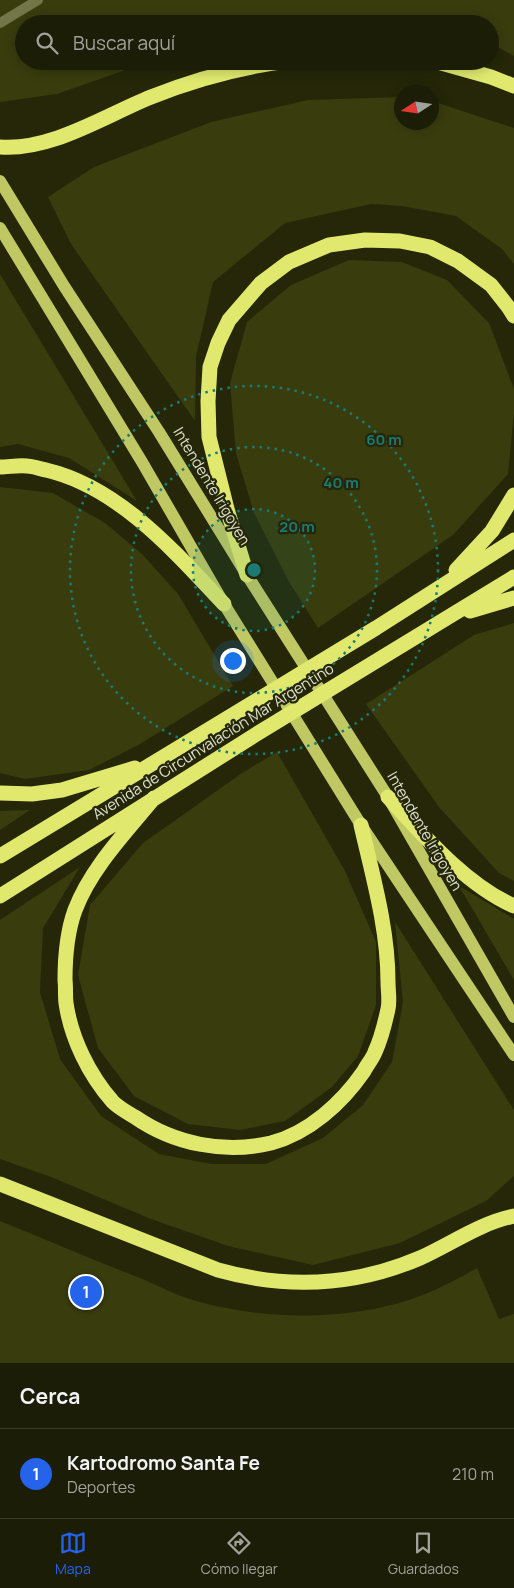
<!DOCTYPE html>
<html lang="es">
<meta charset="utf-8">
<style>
body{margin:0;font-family:Manrope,sans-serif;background:#252610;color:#f1f3f6}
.compass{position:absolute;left:394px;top:85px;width:45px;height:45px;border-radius:50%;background:#1c1d06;box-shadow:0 2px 12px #0003;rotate:258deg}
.you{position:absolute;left:232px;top:660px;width:18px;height:18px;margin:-12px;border:4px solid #fff;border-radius:50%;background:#1a73e8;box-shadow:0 0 0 8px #1a73e833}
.badge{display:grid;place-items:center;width:32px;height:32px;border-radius:50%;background:#2563eb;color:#fff;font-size:16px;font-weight:700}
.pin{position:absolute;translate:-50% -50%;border:2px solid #fff;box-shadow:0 1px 5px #0006}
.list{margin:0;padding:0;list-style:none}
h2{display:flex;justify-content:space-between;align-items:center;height:65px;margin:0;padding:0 20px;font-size:21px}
h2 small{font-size:16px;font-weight:400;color:#a0a29b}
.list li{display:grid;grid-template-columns:32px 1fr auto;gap:15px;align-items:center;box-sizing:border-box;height:90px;padding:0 20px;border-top:1px solid #3a3b28}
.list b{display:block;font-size:19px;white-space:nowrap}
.list p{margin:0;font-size:16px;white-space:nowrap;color:#a0a29b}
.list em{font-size:16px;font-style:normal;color:#a0a29b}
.icon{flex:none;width:28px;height:28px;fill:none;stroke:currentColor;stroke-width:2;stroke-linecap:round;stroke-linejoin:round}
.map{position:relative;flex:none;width:514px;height:1363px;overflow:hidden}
.search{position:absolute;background:#1c1d06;box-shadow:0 2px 12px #0003;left:15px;right:15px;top:15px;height:55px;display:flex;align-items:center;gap:12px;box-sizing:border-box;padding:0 18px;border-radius:28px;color:#a0a29b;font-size:19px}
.sheet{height:155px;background:#1c1d06}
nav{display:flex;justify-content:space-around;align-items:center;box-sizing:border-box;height:70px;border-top:1px solid #3a3b28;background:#1c1d06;font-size:14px;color:#a0a29b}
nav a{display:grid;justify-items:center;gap:2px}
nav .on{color:#2563eb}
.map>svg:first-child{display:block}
.green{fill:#393c0d}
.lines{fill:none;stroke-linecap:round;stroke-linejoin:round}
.minor{stroke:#727648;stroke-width:10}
.primary{stroke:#c0c864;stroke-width:12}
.motorway{stroke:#e0e96e;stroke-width:15}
.ring{fill:none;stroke:#197b73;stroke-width:2.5;stroke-dasharray:2.5 5}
.labels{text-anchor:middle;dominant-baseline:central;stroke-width:4.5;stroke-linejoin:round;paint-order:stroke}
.street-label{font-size:15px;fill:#dfe1cf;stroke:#252708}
.centre{fill:#197b73;stroke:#252708;stroke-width:2.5}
.ring-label{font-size:15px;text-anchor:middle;font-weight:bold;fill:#197b73;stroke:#252708;stroke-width:4.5;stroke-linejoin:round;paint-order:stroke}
</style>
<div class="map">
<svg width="514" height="1363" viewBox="0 0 514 1363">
<rect width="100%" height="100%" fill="#252708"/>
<path class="green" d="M0,0h514v56l-24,-13v-19h-178l-47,-3 -8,3h-233v37h127l-94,33 -57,8z
M401,97l1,25h30v-21l82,27v136l-12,-15 -46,-33 -54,-10 -31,-2 -86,19 -72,59 -17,75 -1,64 -124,-177 -23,-47 46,-30 117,-45 97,-22z
M349,260l53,2 45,18 42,43 25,66v24l-6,61 -55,61 -135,93 -30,-48 -34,-67 -18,-60 -6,-70 17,-61 44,-37z
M0,274l137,227 -68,-43 -51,-14 -18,3z
M0,487l53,6 52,30 37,31 36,40 55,92 -93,58 -51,26 -64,9 -25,-6z
M514,623v258l-15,-8 -60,-66 -73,-103 108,-69z
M277,752l68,119 31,71v63l-18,51 -26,31 -47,34 -45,9 -52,-6 -54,-28 -36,-48 -20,-73 12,-70 53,-62 99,-70z
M30,810l-30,20v-19z
M80,867l-37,61 -3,64 20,67 41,57 58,38 52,10h55l57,-26 40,-33 29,-43 11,-60 -8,-80 119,188v66l-28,25 -86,42 -87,22 -85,-19 -77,-27 -100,-42 -51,-18v-239z
M459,886l55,33v61z
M0,1221c47,19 93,39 140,57 19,8 39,19 60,24 67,18 145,19 212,-3 23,-8 44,-19 65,-31l22,51 15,-5v49h-514z"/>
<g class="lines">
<path class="minor" d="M0,23l38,-23"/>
<path class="primary" d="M0,181l64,105 95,146 88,143 141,222 126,220
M0,228l142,234 82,142 137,221 153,230"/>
<path class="motorway" d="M434,61l57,16 23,9
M0,147c51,4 104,-31 151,-50 42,-17 91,-30 136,-36
M0,467c9,0 18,-2 27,-1 6,0 13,3 19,4 73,17 129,82 178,134
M456,570l36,-39 22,-36
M247,575l-20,-66 -18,-72 -1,-36 2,-34 8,-24 11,-23 32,-37 28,-21 40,-17 36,-5 35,1 30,6 28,14 33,24 18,23 5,8
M470,611l44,-13
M0,793l32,1 30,-4 73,-22
M388,797c35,38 78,88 126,109
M154,798c-28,34 -63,70 -79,112 -8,22 -10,47 -10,70 1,8 0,15 1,23 5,35 23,72 47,99 6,6 15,11 22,15 39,27 89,37 136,26 38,-10 71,-40 93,-72 3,-6 9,-13 11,-19 6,-13 10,-29 13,-43 2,-8 0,-18 0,-27 0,-53 -15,-105 -27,-157
M0,856l376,-228 138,-88
M0,896l255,-161 259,-158
M0,1184l218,86c68,19 137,16 202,-12 31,-14 60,-35 94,-42"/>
</g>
<circle cx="254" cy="570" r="61" fill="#197b73" fill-opacity=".12"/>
<g class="ring">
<circle cx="254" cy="570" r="61"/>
<circle cx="254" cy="570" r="123"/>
<circle cx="254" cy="570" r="184"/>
</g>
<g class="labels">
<g class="street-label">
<text transform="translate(212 486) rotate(59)">Intendente Irigoyen</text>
<text transform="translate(213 741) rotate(-32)">Avenida de Circunvalación Mar Argentino</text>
<text transform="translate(425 831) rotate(60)">Intendente Irigoyen</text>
</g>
</g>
<circle cx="254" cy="570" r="8" class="centre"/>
<g class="ring-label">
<text x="384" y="445">60 m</text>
<text x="341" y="488">40 m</text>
<text x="297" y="532">20 m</text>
</g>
</svg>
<svg class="compass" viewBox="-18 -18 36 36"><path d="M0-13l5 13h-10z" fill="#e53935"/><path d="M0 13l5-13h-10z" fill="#a0a29b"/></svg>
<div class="you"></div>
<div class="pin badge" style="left:86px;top:1292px">1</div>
<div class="search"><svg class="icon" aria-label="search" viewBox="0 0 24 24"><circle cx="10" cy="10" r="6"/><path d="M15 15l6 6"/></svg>Buscar aquí</div>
</div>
<section class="sheet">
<h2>Cerca<small></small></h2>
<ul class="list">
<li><span class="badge">1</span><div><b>Kartodromo Santa Fe</b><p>Deportes</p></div><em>210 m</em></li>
</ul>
</section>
<nav>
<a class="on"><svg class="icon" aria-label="map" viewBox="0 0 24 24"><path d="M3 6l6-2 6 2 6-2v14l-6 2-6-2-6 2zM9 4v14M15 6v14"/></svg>Mapa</a>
<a><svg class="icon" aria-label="directions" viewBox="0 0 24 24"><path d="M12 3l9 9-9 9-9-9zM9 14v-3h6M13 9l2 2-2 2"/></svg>Cómo llegar</a>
<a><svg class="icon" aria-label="saved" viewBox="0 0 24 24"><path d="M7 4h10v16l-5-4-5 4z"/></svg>Guardados</a>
</nav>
